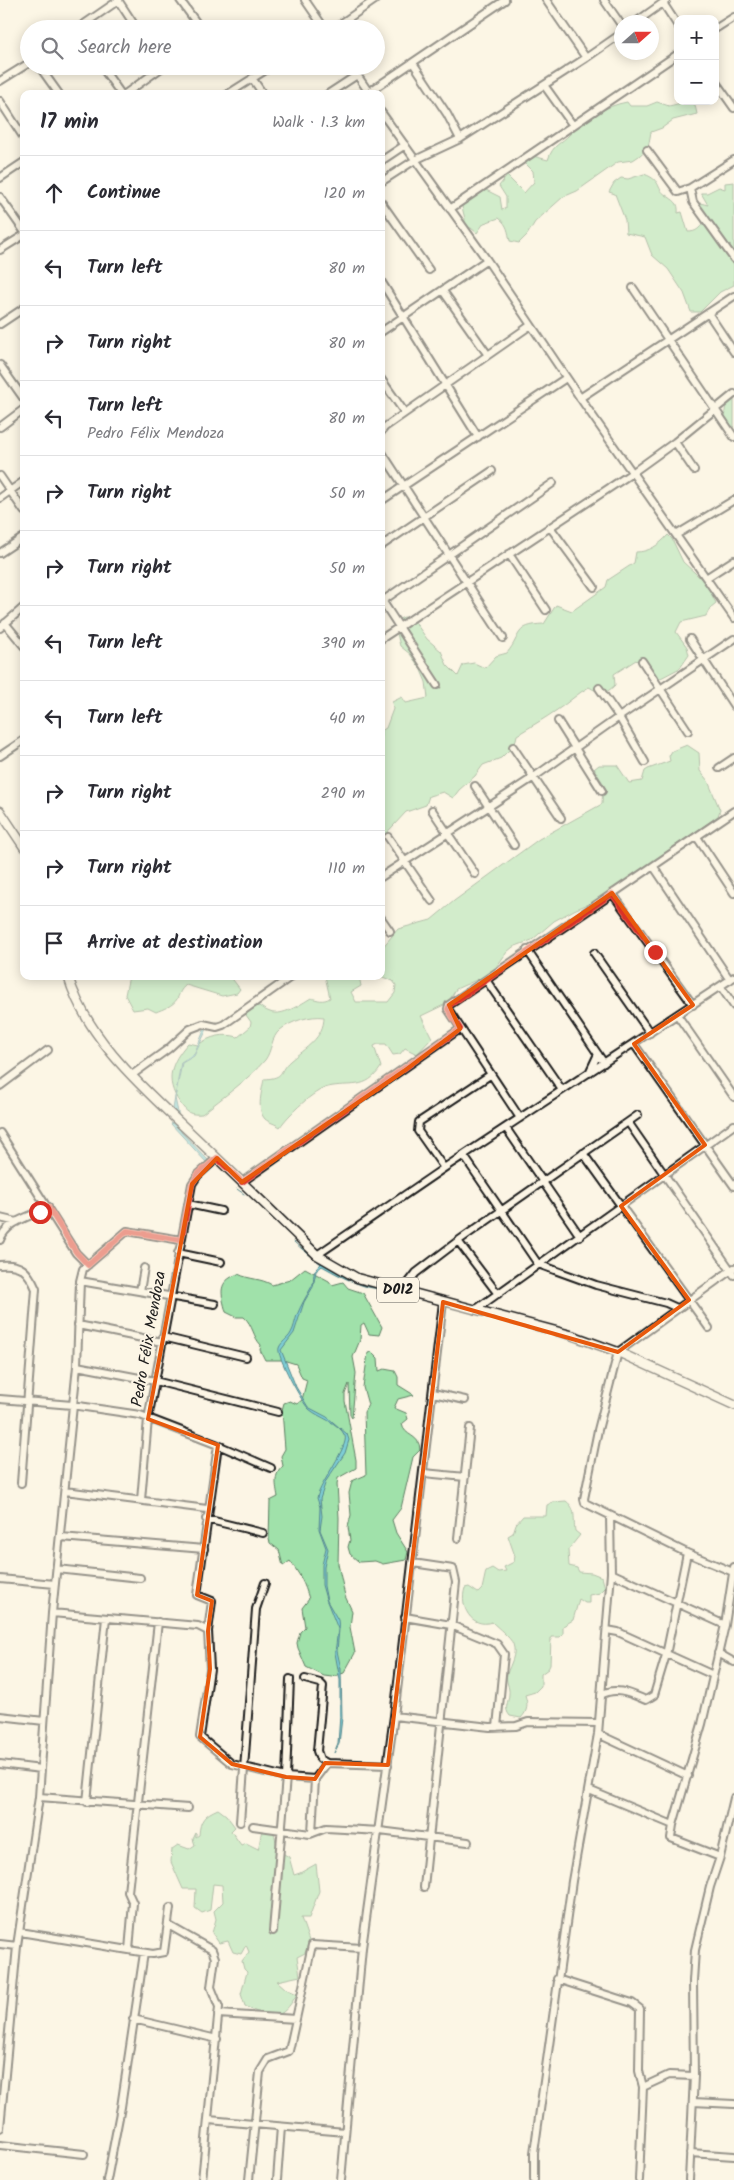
<!DOCTYPE html>
<meta charset="utf-8">
<style>
body{margin:0;font-family:Kalam,sans-serif;background:#f2f2f3;color:#2b2b33}
.controls{position:absolute;right:15px;top:15px;display:grid;overflow:hidden;border-radius:10px;box-shadow:0 2px 12px #0003}
.controls button{width:45px;height:45px;display:grid;place-items:center;padding:0;border:0;border-bottom:1px solid #e1e1e2;background:#fff;color:#2b2b33;font:25px sans-serif}
.compass{position:absolute;left:614px;top:15px;width:45px;height:45px;border-radius:50%;background:#fff;box-shadow:0 2px 12px #0003;rotate:69deg}
.stop{position:absolute;width:15px;height:15px;margin:-11px;border:4px solid #d93025;border-radius:50%;background:#fff}
.stop.end{background:#d93025;border-color:#fff;box-shadow:0 1px 5px #0008}
.list{margin:0;padding:0;list-style:none}
h2{display:flex;justify-content:space-between;align-items:center;height:65px;margin:0;padding:0 20px;font-size:21px}
h2 small{font-size:16px;font-weight:400;color:#7c7c81}
.list li{display:grid;grid-template-columns:32px 1fr auto;gap:15px;align-items:center;box-sizing:border-box;height:75px;padding:0 20px;border-top:1px solid #e1e1e2}
.list b{display:block;font-size:19px;white-space:nowrap}
.list p{margin:0;font-size:16px;white-space:nowrap;color:#7c7c81}
.list em{font-size:16px;font-style:normal;color:#7c7c81}
.icon{flex:none;width:28px;height:28px;fill:none;stroke:currentColor;stroke-width:2;stroke-linecap:round;stroke-linejoin:round}
.map{position:relative;flex:none;width:734px;height:2180px;overflow:hidden}
.search{position:absolute;background:#fff;box-shadow:0 2px 12px #0003;left:20px;top:20px;width:365px;height:55px;display:flex;align-items:center;gap:12px;box-sizing:border-box;padding:0 18px;border-radius:28px;color:#7c7c81;font-size:19px}
.panel{position:absolute;background:#fff;box-shadow:0 2px 12px #0003;left:20px;top:90px;width:365px;height:890px;border-radius:10px}
.map>svg:first-child{display:block}
.green{fill:#a0e1aa;stroke:#5e7e63}
.water{fill:#7ecfd7;stroke:#57878c}
.lines{fill:none;stroke-linecap:round;stroke-linejoin:round}
.stream{stroke:#57878c;stroke-width:1}
.minor-casing{stroke:#1c1c1c;stroke-width:10}
.major-casing{stroke:#1c1c1c;stroke-width:11}
.minor{stroke:#fcf5e5;stroke-width:6}
.major{stroke:#fcf5e5;stroke-width:8}
.route{stroke:#d93025;stroke-width:6}
.marked{fill:none;stroke:#e8590c;stroke-width:4;stroke-linejoin:round}
.labels{text-anchor:middle;dominant-baseline:central;stroke-width:4;stroke-linejoin:round;paint-order:stroke}
.shield{fill:#fcf5e5;stroke:#5f5d58;stroke-width:1}
.shield-label{font-size:15px;font-weight:bold;fill:#1c1c1c}
.street-label{font-size:16px;fill:#1c1c1c;stroke:#fcf5e5}
</style>
<div class="map">
<svg width="734" height="2180" viewBox="0 0 734 2180">
<rect width="100%" height="100%" fill="#fcf5e5"/>
<filter id="ink" filterUnits="userSpaceOnUse"><feTurbulence type="fractalNoise" baseFrequency=".02" numOctaves="2"/><feDisplacementMap in="SourceGraphic" scale="10" xChannelSelector="R" yChannelSelector="G"/><feConvolveMatrix kernelMatrix="1 2 1 2 8 2 1 2 1" color-interpolation-filters="sRGB"/></filter>
<g filter="url(#ink)">
<path class="green" d="M690,101l5,4 2,9 -24,6 -11,8 -11,4 -3,16 -9,8 -6,4 -15,2 -41,29 -14,6 -28,25 -8,13 -8,8 -9,-2c-2,-9 -2,-16 -11,-23l-15,5 -7,10 -6,-5 -7,-1 1,-8 -3,-12 3,-7h4l17,-10 14,7 2,13 4,-2v-11l-7,-11 8,-10 17,17 10,-11 -1,-11 -7,-7v-6l7,-2 15,4c5,-16 13,-16 22,-26 16,-16 35,-28 57,-32l3,4h17l10,-4 12,4z
M644,174c19,7 11,14 22,21 8,6 13,7 12,18l4,-1 6,20c8,0 11,-3 16,-10l-7,-14 3,-5 8,2 -7,-12h6l12,-6 6,2v-6l9,-1v103l-14,7 -20,20h-9l-7,-19 -16,-24 -16,-14 -7,-18 -19,-4 -1,-13 -10,-26 -6,-2 5,-9 7,-5 7,1z
M734,398v29l-9,-4c0,-11 -2,-19 9,-25z
M668,535l4,4 11,23 23,21 10,20 -6,5 -4,8 -25,6 -5,10 11,15 2,8 -9,13 -23,12 -21,-20 -22,14 1,11c-10,10 -14,9 -26,2 -11,6 -21,16 -32,23 -13,9 -27,17 -40,25l-3,13 -6,3 -7,7 -18,7 -8,11 -16,14 -6,8 -10,-6 -14,4 -3,9 -20,7 -25,27v-108l5,-3 7,-19 -1,-7 10,-5 4,6 22,-5 -2,-16 -6,-14 -10,-14 -10,-8 -6,-25 10,-4 8,1 15,21 14,12 6,14 11,11 5,-11 11,-2 11,5 11,-12 11,-3c15,-18 7,-28 37,-29l12,-19 16,6 34,-24 2,-7 26,-17 2,-11c13,0 23,-7 32,-17z
M687,745l12,8 1,18 8,10 12,29 -2,6 -93,65 -25,21 -12,2 -14,6 -20,11 -22,19 -19,7 -6,5 -15,21 -36,16 -8,14 -27,13 11,22 -15,16 -12,-6 -5,6 -7,1 -7,-11h-8l-4,2 7,21c-15,24 -31,15 -53,20 -14,3 -40,28 -48,40 -4,-3 -12,-5 -15,-8 -9,-10 -3,-28 -1,-40 22,-1 14,-8 26,-18 15,-13 34,-23 34,-44 -13,-2 -33,4 -44,13 -9,7 -8,21 -15,30 -17,20 -42,37 -63,54 -12,1 -15,-1 -22,-11 -16,-23 -9,-41 8,-60l10,2c12,-9 26,-12 40,-8l12,-10 1,-5 -5,-7 -1,-8c16,-5 13,1 25,5 12,5 31,-8 41,-14 7,2 12,4 19,0l-5,-22h34l2,10 -10,6 5,10h32l7,-9 1,-8 -3,-4 -13,-5 1,-27 17,-20 33,-9 23,-19 85,-62 63,-35 1,-21 -9,-14 5,-4h18l12,18 13,-2 3,-10 3,-2 22,-8 -1,-5 3,-5z
M129,976h101l10,13 -3,4 -15,3 -36,-11c-6,5 -6,8 -9,14 -4,7 -14,10 -21,13l-8,-4 -15,2 -8,-15z
M305,1268l24,13 3,4 11,-3 5,6 15,5 19,34 -3,8 -10,-1 -5,-11 -3,2 -1,15 -7,17 3,16 -4,45 -2,-3 -1,-31 -4,10v7l11,59v8l-18,10 -1,6 2,34 -1,46 7,32 7,15 -2,16 5,26 -11,20 -12,4 -8,-1 -18,-9 -8,-19 -1,-5 3,-11 5,-5 -3,-19 7,-9c-4,-15 -10,-26 -19,-38l-7,5 -4,-16 -9,-7 -1,-5 1,-37 8,-4c-2,-12 -5,-22 5,-31l-2,-10 4,-7 -3,-39 2,-7 6,-2 7,3 5,-4 5,-20 -5,-2 -6,-14 -13,-4h-18l-5,-10 1,-5c-8,-8 -8,-20 -17,-28h-8l-10,-5c-5,-19 -9,-30 12,-38 12,6 23,4 34,11l18,-5z
M372,1352l6,6 1,13 5,-2 11,2 3,6v8l16,10 -16,4 -4,9 12,5 2,6 -6,5c2,13 18,10 18,26l-7,7 -12,51 -9,12 4,13 12,19 -2,8 -23,4 -8,-3 -16,1 -9,-8 -2,-7 2,-7 -2,-13 3,-12 -2,-22 3,-12 14,-6 -2,-63 4,-7 -5,-18 5,-34z
M566,1501c11,8 7,18 9,30l5,4 -12,15 1,16 8,2 2,4 13,1 10,4 3,11 -5,5 -11,2v8h-4l-6,-4 -6,21 -10,6v8l-3,3h-9l-1,28 -2,4 -7,5v12l-6,6 -10,3c3,9 3,16 -4,23l-11,-2c-7,-8 -1,-14 -1,-22 1,-7 -4,-13 -2,-20 3,-10 10,-19 6,-30 -2,-6 -16,-17 -21,-22 -21,7 -33,-16 -27,-34l4,-1 9,6 4,-4 4,-18 6,-3 6,4 8,-1 -2,-4 10,-5 1,-6 -7,-20 5,-3 3,-9 7,-8h23l1,-11 6,-3z
M218,1809l8,6 9,12 -4,4 10,14 5,-2 12,6c3,-9 2,-16 6,-24l6,-1c9,13 0,23 19,33l5,18 6,-2 16,-9 3,27 -10,27h-8l8,23 -4,12 -8,4 3,19 -23,5 9,8 11,5c-16,28 -26,26 -52,12l-4,-12 6,-22 -3,-3 -2,-8 7,-9 -3,-7 -5,9 -8,-2 -5,-11 -9,2 -7,-10 4,-14 -2,-8 9,-9 -1,-17 -9,-1 -3,26 -8,3 -7,-5 1,-19h-13l-12,-27 1,-13 6,-4 11,4 6,-4 -2,-6 3,-6v4l3,-2c1,-15 5,-20 19,-26z"/>
<path class="water" d="M206,1026l2,1 -14,29 -12,7 -7,35 4,19 -6,-8 8,-47 13,-8z
M173,1122l8,9v1l27,28 -2,2 -35,-38z
M301,1248c27,21 47,31 80,40 -14,3 -45,-14 -59,-22l-6,5 -3,16 -9,15 -10,31 -13,17 15,37 12,20 19,10 20,17 2,6 -4,13 -19,28 -6,18 2,17 -2,14 8,19 -4,18v19l3,15 11,19 1,9 -2,22 4,18 1,49 -3,26 -5,9 4,-10 2,-28v-35l-5,-27 3,-24 -12,-30 -4,-14v-20l4,-17 -7,-19 1,-22 -3,-9c3,-15 32,-52 28,-62 -6,-14 -26,-18 -36,-27 -7,-6 -33,-54 -30,-61 2,-6 9,-9 12,-15 3,-5 4,-12 6,-18 4,-10 9,-18 14,-27 6,-10 -2,-14 10,-24z"/>
<g class="lines">
<path class="stream" d="M237,1189l7,5
M294,1242l8,7"/>
<g class="minor-casing">
<path id="minor" d="M118,0l19,29
M180,0l21,29
M305,0l20,29
M546,0l40,58
M604,0l18,26
M663,3l15,23
M636,22l31,-22
M77,29l42,-29
M333,29l42,-29
M715,29l19,-12
M413,63l34,51 13,25
M39,66l20,28
M101,66l20,28
M351,66l19,28
M252,78l11,16
M0,81l29,-18
M715,81l19,27
M544,85l28,39
M369,92l136,-92
M125,94l39,-28
M228,94l44,-28
M328,94l29,-19
M0,101l24,37
M381,112l106,148 98,145 149,213
M647,150l31,42 12,-4 44,-28
M381,161l24,-16
M0,178l24,-16
M381,182l34,-22 45,-21 126,-81 36,-25
M690,188l3,14 41,57
M0,197l24,34
M381,202l48,68
M450,209l228,-155
M0,250l24,-15
M381,281l97,156
M633,288l101,149
M443,291l45,64
M708,313l26,39
M0,324l24,-16
M381,332l106,-72
M0,365l24,34
M381,379l24,34
M580,398l154,-102
M0,427l24,-18
M381,432l4,-5 146,-102
M675,442l19,28
M381,451l122,187
M0,476l24,35
M0,498l24,-17
M381,501l185,-123
M550,527l44,60
M676,535l58,-35
M381,546l111,-75
M0,553l24,-16
M509,554l37,56
M706,578l28,-18
M381,599l56,86
M381,602l172,-119
M5,623l19,23
M0,628l24,-21
M381,639l251,-166 43,-31 59,-48
M690,639l44,67
M642,661l46,70
M599,688l20,29 26,45
M558,721l44,70
M513,747l48,71
M0,756l24,-16
M719,768l15,-10
M475,786l39,59
M432,810l43,64
M388,837l44,64
M697,837l37,56
M654,867l76,113
M381,877l153,-100 85,-60 115,-78
M612,893l81,112
M381,918l9,13
M527,950l77,113
M594,953l56,80
M486,980l76,110
M721,987l13,19
M678,1016l56,81
M634,1044l100,142
M589,1073l9,-19
M132,1075l36,-26 22,-20 13,-5 14,3 6,-2 69,-49
M0,1086l48,-36
M638,1115l-10,7 106,153
M520,1118l-72,-109 1,-4 285,-194
M506,1128l74,108
M0,1133l76,120 12,12
M583,1153l126,175
M464,1156l74,108 58,21 70,18 11,5
M444,1168l-26,-37 1,-9 71,-47
M242,1182l218,-153
M188,1204l33,7
M0,1218l17,4
M0,1240c7,-20 32,-23 48,-33
M458,1241l40,53
M178,1253l43,9
M317,1255l127,-87 290,-191
M0,1265c20,-2 28,5 36,24l-15,194
M80,1281l135,23
M140,1291l4,-23
M402,1291l14,-18 42,-32 170,-119
M475,1310l259,-185
M78,1325l84,17
M163,1337l83,20
M77,1366l78,15 123,31
M433,1393l32,7
M0,1399l72,6 68,10 78,30 53,23
M218,1445l-21,150 15,6 -4,30 2,38 -10,68 32,27 54,13 29,2 12,-16 61,2
M424,1473l41,4
M65,1491l142,18
M141,1500l7,-81 44,-235 6,-9 19,-17
M206,1519l57,14
M61,1537l143,12
M458,1538l12,-110
M687,1553l-102,-50 -1,-4 14,-69 20,-78 116,-84
M413,1563l40,6 3,13 -32,305
M57,1569l83,9
M611,1573l114,52
M0,1579l55,5
M52,1613l146,13 10,5
M405,1617l46,8 46,19 7,10 -7,73
M607,1630l11,2 95,43
M718,1653l16,9
M305,1679l15,4 3,3 -6,65 3,8 7,4
M601,1695c15,-9 30,-1 45,5l8,-5 12,-40 21,-102 46,19
M0,1716l44,5
M394,1716l96,11 26,-1 12,-4 70,1
M598,1734l90,42
M0,1764l41,5
M589,1790l84,35 29,-101 23,-99 9,-58
M39,1797l149,11
M87,1802l19,-184
M240,1822l16,-213 9,-26
M673,1825l-2,13 49,19
M253,1826l57,8 16,-6 54,3 88,11
M312,1833l3,-54
M168,1925l44,25 3,8 -4,29 8,20 -17,173
M273,1931l13,-154 4,-98
M20,1932l133,22 11,-2 6,-44
M0,1944l17,2
M129,1950l4,-47 -5,-11 30,-270
M557,1979l75,24 8,6 -1,62 4,16 -4,93
M218,2014l78,5 16,-74 50,3
M133,2019l84,20
M643,2087l26,-12 25,1
M693,2102l41,2
M209,2120l136,12
M0,2128l17,-182 22,-149 13,-184 25,-247 3,-85 3,-12 44,-38 54,9
M0,2145l84,9
M690,2153l44,3
M107,2180l14,-73 23,-154
M249,2180l11,-108 8,-13 21,-8 7,-32
M277,2180l4,-53
M341,2180l21,-232 32,-232 49,-414
M534,2180v-27l38,-272 26,-147 13,-161 -1,-57
M689,2180l5,-104 -1,-95 2,-31 15,-63 10,-30 14,-59"/>
</g>
<g class="major-casing">
<path id="major" d="M0,811l24,36
M68,976c20,67 80,116 129,163 40,38 80,77 120,116l40,23 214,57 47,17 116,53"/>
</g>
<use href="#minor" class="minor"/>
<use href="#major" class="major"/>
</g>
</g>
<g class="lines" filter="url(#ink)">
<path class="route" d="M40,1212l8,-5 28,45 12,13 39,-34 54,9 11,-56 6,-10 19,-16 25,24 218,-153 -12,-20 2,-4 162,-111 43,58"/>
</g>
<path d="M0 0H734V2180H0ZM612,893l81,112 -59,39 71,101 -84,61 68,94 -71,52 -175,-50 -55,463 -63,-2 -10,16 -29,-2 -54,-13 -32,-27 10,-68 -2,-38 4,-30 -15,-6 21,-150 -70,-26 44,-235 25,-26 25,24 162,-111 56,-42 -11,-24z" fill="#fcf5e5" fill-opacity=".55" fill-rule="evenodd"/>
<path class="marked" d="M612,893l81,112 -59,39 71,101 -84,61 68,94 -71,52 -175,-50 -55,463 -63,-2 -10,16 -29,-2 -54,-13 -32,-27 10,-68 -2,-38 4,-30 -15,-6 21,-150 -70,-26 44,-235 25,-26 25,24 162,-111 56,-42 -11,-24z"/>
<g class="labels">
<rect class="shield" x="377" y="1277.5" width="42" height="25" rx="4"/>
<g class="shield-label">
<text x="398" y="1290">D012</text>
</g>
<g class="street-label">
<text transform="translate(149 1339) rotate(-80)">Pedro Félix Mendoza</text>
</g>
</g>
</svg>
<div class="controls">
<button>+</button>
<button>−</button>
</div>
<svg class="compass" viewBox="-18 -18 36 36"><path d="M0-13l5 13h-10z" fill="#e53935"/><path d="M0 13l5-13h-10z" fill="#7c7c81"/></svg>
<div class="stop" style="left:40px;top:1212px"></div>
<div class="stop end" style="left:655px;top:952px"></div>
<div class="search"><svg class="icon" aria-label="search" viewBox="0 0 24 24"><circle cx="10" cy="10" r="6"/><path d="M15 15l6 6"/></svg>Search here</div>
<section class="panel">
<h2>17 min<small>Walk · 1.3 km</small></h2>
<ul class="list">
<li><svg class="icon" aria-label="ahead" viewBox="0 0 24 24"><path d="M12 20V5M6 11l6-6 6 6"/></svg><div><b>Continue</b></div><em>120 m</em></li>
<li><svg class="icon" aria-label="left" viewBox="0 0 24 24"><path d="M17 20v-9H6M10 6l-5 5 5 5"/></svg><div><b>Turn left</b></div><em>80 m</em></li>
<li><svg class="icon" aria-label="right" viewBox="0 0 24 24"><path d="M7 20v-9h11M14 6l5 5-5 5"/></svg><div><b>Turn right</b></div><em>80 m</em></li>
<li><svg class="icon" aria-label="left" viewBox="0 0 24 24"><path d="M17 20v-9H6M10 6l-5 5 5 5"/></svg><div><b>Turn left</b><p>Pedro Félix Mendoza</p></div><em>80 m</em></li>
<li><svg class="icon" aria-label="right" viewBox="0 0 24 24"><path d="M7 20v-9h11M14 6l5 5-5 5"/></svg><div><b>Turn right</b></div><em>50 m</em></li>
<li><svg class="icon" aria-label="right" viewBox="0 0 24 24"><path d="M7 20v-9h11M14 6l5 5-5 5"/></svg><div><b>Turn right</b></div><em>50 m</em></li>
<li><svg class="icon" aria-label="left" viewBox="0 0 24 24"><path d="M17 20v-9H6M10 6l-5 5 5 5"/></svg><div><b>Turn left</b></div><em>390 m</em></li>
<li><svg class="icon" aria-label="left" viewBox="0 0 24 24"><path d="M17 20v-9H6M10 6l-5 5 5 5"/></svg><div><b>Turn left</b></div><em>40 m</em></li>
<li><svg class="icon" aria-label="right" viewBox="0 0 24 24"><path d="M7 20v-9h11M14 6l5 5-5 5"/></svg><div><b>Turn right</b></div><em>290 m</em></li>
<li><svg class="icon" aria-label="right" viewBox="0 0 24 24"><path d="M7 20v-9h11M14 6l5 5-5 5"/></svg><div><b>Turn right</b></div><em>110 m</em></li>
<li><svg class="icon" aria-label="arrive" viewBox="0 0 24 24"><path d="M6 21V4h12l-3 4 3 4H6"/></svg><div><b>Arrive at destination</b></div></li>
</ul>
</section>
</div>
